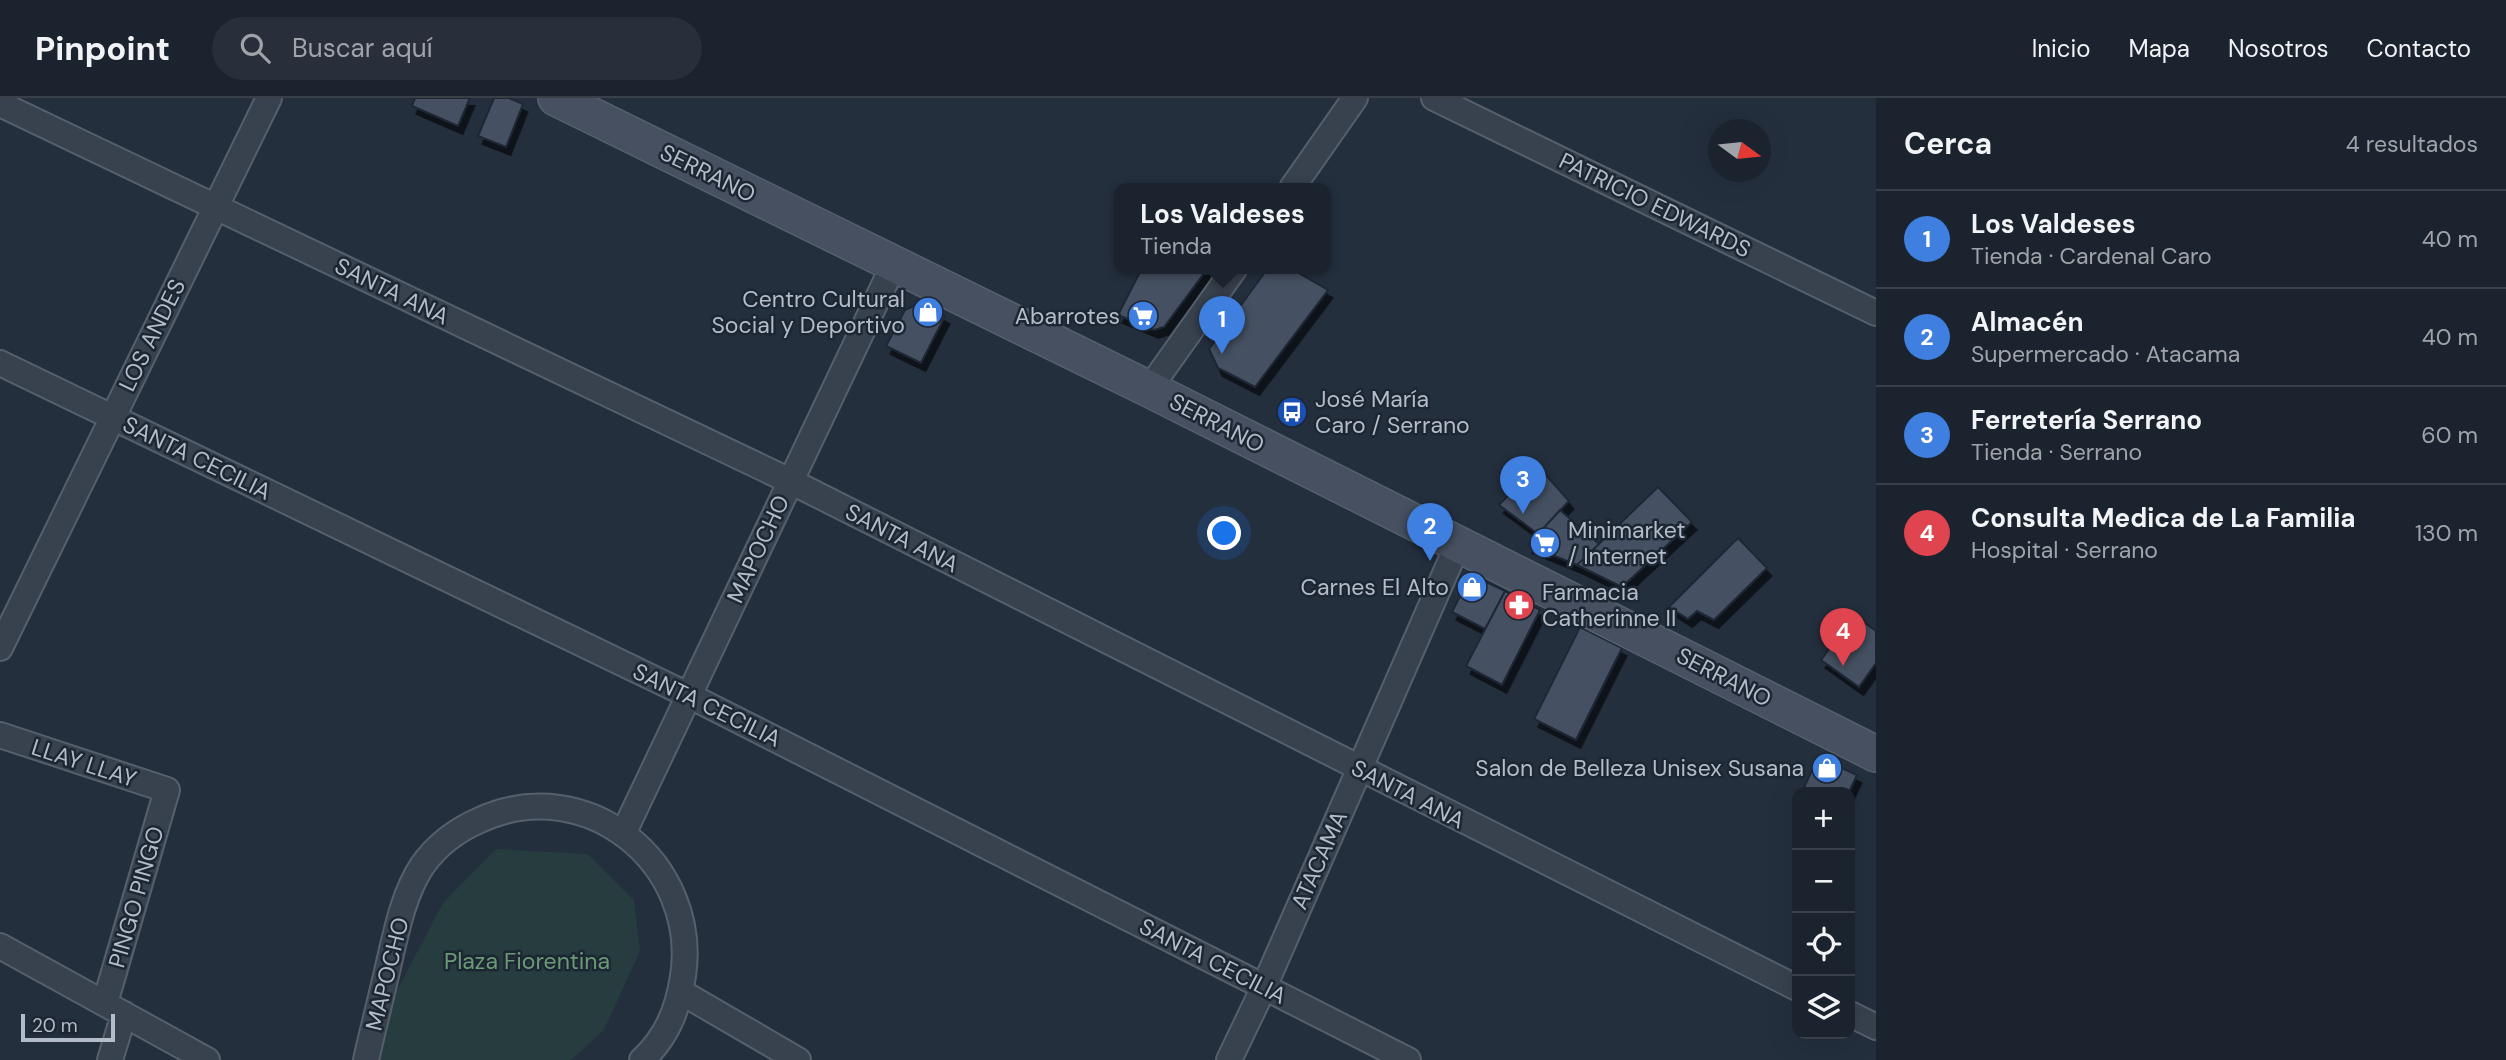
<!DOCTYPE html>
<html lang="es">
<meta charset="utf-8">
<style>
body{margin:0;font-family:"DM Sans",sans-serif;background:#282f3a;color:#f1f3f6}
.controls{position:absolute;right:21px;bottom:21px;display:grid;overflow:hidden;border-radius:14px;box-shadow:0 7px 28px #0002}
.controls button{width:63px;height:63px;display:grid;place-items:center;padding:0;border:0;border-bottom:2px solid #39404a;background:#1b232e;color:#f1f3f6;font:35px sans-serif}
.compass{position:absolute;left:1708px;top:21px;width:63px;height:63px;border-radius:50%;background:#1b232e;box-shadow:0 7px 28px #0002;rotate:105deg}
.scale{position:absolute;left:21px;bottom:18px;width:94px;box-sizing:border-box;padding-left:7px;border:4px solid #b4bcc9;border-top:0;font-size:19px;line-height:24px;white-space:nowrap;color:#b4bcc9;-webkit-text-stroke:5px #1d2633;paint-order:stroke}
.you{position:absolute;left:1225px;top:436px;width:24px;height:24px;margin:-18px;border:5px solid #fff;border-radius:50%;background:#1a73e8;box-shadow:0 0 0 10px #1a73e833}
.badge{display:grid;place-items:center;width:46px;height:46px;border-radius:50%;background:#d93025;color:#fff;font-size:23px;font-weight:700}
.pin{position:absolute;translate:-50% -58px;filter:drop-shadow(0 2px 4px #0008)}
.pin::after{content:'';position:absolute;top:37px;width:24px;height:21px;background:inherit;clip-path:polygon(0 0,100% 0,50% 100%)}
.popup{position:absolute;left:1114px;top:85px;width:217px;height:91px;box-sizing:border-box;display:grid;place-content:center;border-radius:14px;background:#1b232e;filter:drop-shadow(0 2px 5px #0005);font-size:23px;white-space:nowrap;color:#a0a4aa}
.popup b{font-size:26px;color:#f1f3f6}
.popup::after{content:'';position:absolute;left:50%;top:100%;margin-left:-14px;border:14px solid transparent;border-top-color:#1b232e}
.list{margin:0;padding:0;list-style:none}
h2{display:flex;justify-content:space-between;align-items:center;height:91px;margin:0;padding:0 28px;font-size:30px}
h2 small{font-size:23px;font-weight:400;color:#a0a4aa}
.list li{display:grid;grid-template-columns:46px 1fr auto;gap:21px;align-items:center;box-sizing:border-box;height:98px;padding:0 28px;border-top:2px solid #39404a}
.list b{display:block;font-size:26px;white-space:nowrap}
.list p{margin:0;font-size:23px;white-space:nowrap;color:#a0a4aa}
.list em{font-size:23px;font-style:normal;color:#a0a4aa}
.icon{flex:none;width:38px;height:38px;fill:none;stroke:currentColor;stroke-width:2;stroke-linecap:round;stroke-linejoin:round}
.map{position:relative;flex:none;width:1876px;height:962px;overflow:hidden}
header{display:flex;align-items:center;gap:42px;box-sizing:border-box;height:98px;padding:0 35px;background:#1b232e;border-bottom:2px solid #39404a}
header strong{font-size:33px}
nav{display:flex;gap:38px;margin-inline-start:auto;font-size:24px}
.search{width:490px;height:63px;background:#282f3a;display:flex;align-items:center;gap:18px;box-sizing:border-box;padding:0 24px;border-radius:38px;color:#a0a4aa;font-size:26px}
main{display:flex}
aside{flex:1;background:#1b232e}
.map>svg:first-child{display:block}
.green{fill:#263c3f}
.building{fill:#455162;stroke:#1f2835;stroke-width:2;filter:url(#shadow)}
.lines{fill:none;stroke-linecap:round;stroke-linejoin:round}
.street-casing{stroke:#565f6c;stroke-width:28}
.secondary-casing{stroke:#565f6c;stroke-width:38}
.street{stroke:#38414e;stroke-width:24}
.secondary{stroke:#465061;stroke-width:35}
.labels{text-anchor:middle;dominant-baseline:central;stroke-width:5;stroke-linejoin:round;paint-order:stroke}
.street-label{font-size:23px;fill:#b4bcc9;stroke:#1d2633}
.poi-label{font-size:23px;fill:#b4bcc9;stroke:#1d2633;text-anchor:end}
.park-label{font-size:23px;fill:#6b9a76;stroke:#1d2633}
</style>
<header>
<strong>Pinpoint</strong>
<div class="search"><svg class="icon" aria-label="search" viewBox="0 0 24 24"><circle cx="10" cy="10" r="6"/><path d="M15 15l6 6"/></svg>Buscar aquí</div>
<nav><a>Inicio</a><a>Mapa</a><a>Nosotros</a><a>Contacto</a></nav>
</header>
<main>
<div class="map">
<svg width="1876" height="962" viewBox="0 0 1876 962">
<defs>
<filter id="shadow"><feDropShadow dx="4.5" dy="8" stdDeviation="0" flood-color="#0009"/></filter>
</defs>
<rect width="100%" height="100%" fill="#242f3e"/>
<path class="green" d="M496,751l92,5 46,46 6,51 -36,79 -33,30h-194l14,-58 52,-99z"/>
<path class="building" d="M415,0h55l-12,28 -46,-20z
M494,0h15l14,6 -17,43 -28,-11z
M1142,170h66l-44,59 -10,3 -36,-15z
M1268,170h22l38,22 -73,97 -37,-19 -9,-19z
M920,205l25,13 -24,47 -35,-17 19,-36z
M1537,367l32,36 -31,33 -39,-29z
M1658,389l34,35 -70,65 -45,-22z
M1560,412l39,34 -22,21 -49,-20z
M1738,440l29,30 -53,52 -17,-9 -9,8 -19,-12z
M1480,481l25,12 -20,38 -33,-17 13,-26z
M1505,493l35,19 -38,75 -36,-19z
M1854,517l22,16v32l-17,24 -38,-27z
M1580,529l42,21 -46,92 -42,-21z
M1818,659l39,18 -8,17h-47z"/>
<g class="lines">
<g class="street-casing">
<path id="street" d="M1434,0l442,215
M0,6l790,377 1007,507
M1292,90l63,-90
M0,265l688,332 720,365
M1149,291l86,-121
M0,550l269,-550
M0,637l167,55 -62,213
M623,736l271,-570
M0,848l207,114
M681,894l117,68
M1850,916l26,13
M110,962l14,-46
M366,962c7,-31 15,-62 22,-93 8,-34 15,-72 34,-101 14,-20 35,-36 58,-46 106,-49 220,43 203,156 -5,33 -16,61 -41,84
M1229,962l35,-73 194,-443"/>
</g>
<g class="secondary-casing">
<path id="secondary" d="M556,0l593,291 727,365"/>
</g>
<use href="#street" class="street"/>
<use href="#secondary" class="secondary"/>
</g>
<defs>
<g id="shop-disc" transform="scale(1.575)"><circle r="9.5" fill="#3f7fe0" stroke="#1d2633"/><path d="M-5-2.5h2.3a2.7 3.5 0 0 1 5.4 0H5L5.5 6h-11ZM-1.5-2.5h3a1.5 2.3 0 0 0-3 0Z" fill="#fff"/></g>
<g id="supermarket-disc" transform="scale(1.575)"><circle r="9.5" fill="#3f7fe0" stroke="#1d2633"/><path d="M-6-5.5h2.5l.6 2H6L4.5 2H-2.5L-4.4-4H-6ZM-1.5 3.2a1.3 1.3 0 1 0 .1 0ZM3 3.2a1.3 1.3 0 1 0 .1 0Z" fill="#fff"/></g>
<g id="bus-disc" transform="scale(1.575)"><circle r="9.5" fill="#1a4fb4" stroke="#1d2633"/><path d="M-5-6H5V4H4V6H2V4H-2V6H-4V4H-5ZM-3.5-4V0h7V-4ZM-3.5 1.2v1.5H-2V1.2ZM2 1.2v1.5H3.5V1.2Z" fill="#fff"/></g>
<g id="pharmacy-disc" transform="scale(1.575)"><circle r="9.5" fill="#e0444e" stroke="#1d2633"/><path d="M-2-6h4v4h4v4h-4v4h-4v-4h-4v-4h4Z" fill="#fff"/></g>
</defs>
<g fill-rule="evenodd">
<use href="#shop-disc" x="928" y="214"/>
<use href="#supermarket-disc" x="1143" y="218"/>
<use href="#bus-disc" x="1292" y="314"/>
<use href="#supermarket-disc" x="1545" y="445"/>
<use href="#shop-disc" x="1472" y="489"/>
<use href="#pharmacy-disc" x="1519" y="507"/>
<use href="#shop-disc" x="1827" y="670"/>
</g>
<g class="labels">
<g class="street-label">
<text transform="translate(708 75) rotate(26)">SERRANO</text>
<text transform="translate(1655 107) rotate(26)">PATRICIO EDWARDS</text>
<text transform="translate(392 193) rotate(26)">SANTA ANA</text>
<text transform="translate(152 237) rotate(-64)">LOS ANDES</text>
<text transform="translate(1217 325) rotate(27)">SERRANO</text>
<text transform="translate(197 360) rotate(26)">SANTA CECILIA</text>
<text transform="translate(902 440) rotate(27)">SANTA ANA</text>
<text transform="translate(758 451) rotate(-65)">MAPOCHO</text>
<text transform="translate(1724 579) rotate(27)">SERRANO</text>
<text transform="translate(707 607) rotate(26)">SANTA CECILIA</text>
<text transform="translate(84 665) rotate(18)">LLAY LLAY</text>
<text transform="translate(1408 696) rotate(27)">SANTA ANA</text>
<text transform="translate(1319 762) rotate(-66)">ATACAMA</text>
<text transform="translate(136 799) rotate(-74)">PINGO PINGO</text>
<text transform="translate(1213 863) rotate(27)">SANTA CECILIA</text>
<text transform="translate(387 876) rotate(-76)">MAPOCHO</text>
</g>
<g class="poi-label">
<text x="905" y="201">Centro Cultural<tspan x="905" dy="26">Social y Deportivo</tspan></text>
<text x="1120" y="218">Abarrotes</text>
<text x="1315" y="301" text-anchor="start">José María<tspan x="1315" dy="26">Caro / Serrano</tspan></text>
<text x="1568" y="432" text-anchor="start">Minimarket<tspan x="1568" dy="26">/ Internet</tspan></text>
<text x="1449" y="489">Carnes El Alto</text>
<text x="1542" y="494" text-anchor="start">Farmacia<tspan x="1542" dy="26">Catherinne II</tspan></text>
<text x="1804" y="670">Salon de Belleza Unisex Susana</text>
</g>
<g class="park-label">
<text x="527" y="863">Plaza Fiorentina</text>
</g>
</g>
</svg>
<div class="controls">
<button>+</button>
<button>−</button>
<button><svg class="icon" aria-label="locate" viewBox="0 0 24 24"><circle cx="12" cy="12" r="6"/><path d="M12 2v4M12 18v4M2 12h4M18 12h4"/></svg></button>
<button><svg class="icon" aria-label="layers" viewBox="0 0 24 24"><path d="M12 4l9 5-9 5-9-5zM3 14l9 5 9-5"/></svg></button>
</div>
<svg class="compass" viewBox="-18 -18 36 36"><path d="M0-13l5 13h-10z" fill="#e53935"/><path d="M0 13l5-13h-10z" fill="#a0a4aa"/></svg>
<div class="scale">20 m</div>
<div class="you"></div>
<div class="pin badge" style="left:1222px;top:256px;background:#3f7fe0">1</div>
<div class="popup"><b>Los Valdeses</b>Tienda</div>
<div class="pin badge" style="left:1430px;top:463px;background:#3f7fe0">2</div>
<div class="pin badge" style="left:1523px;top:416px;background:#3f7fe0">3</div>
<div class="pin badge" style="left:1843px;top:568px;background:#e0444e">4</div>
</div>
<aside>
<h2>Cerca<small>4 resultados</small></h2>
<ul class="list">
<li><span class="badge" style="background:#3f7fe0">1</span><div><b>Los Valdeses</b><p>Tienda · Cardenal Caro</p></div><em>40 m</em></li>
<li><span class="badge" style="background:#3f7fe0">2</span><div><b>Almacén</b><p>Supermercado · Atacama</p></div><em>40 m</em></li>
<li><span class="badge" style="background:#3f7fe0">3</span><div><b>Ferretería Serrano</b><p>Tienda · Serrano</p></div><em>60 m</em></li>
<li><span class="badge" style="background:#e0444e">4</span><div><b>Consulta Medica de La Familia</b><p>Hospital · Serrano</p></div><em>130 m</em></li>
</ul>
</aside>
</main>
